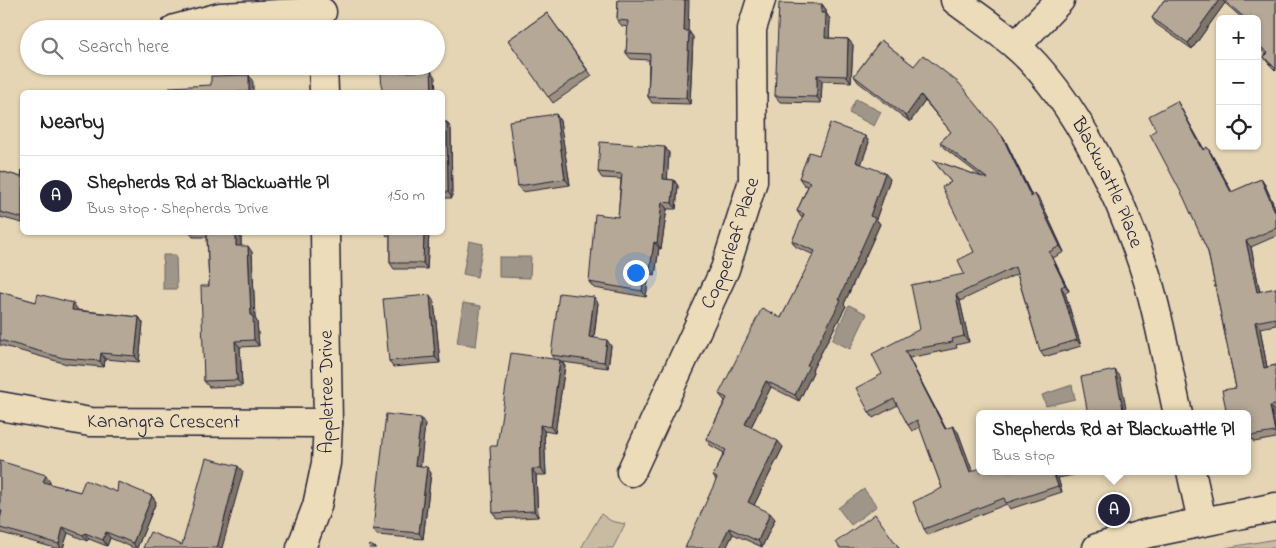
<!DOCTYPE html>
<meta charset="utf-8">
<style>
body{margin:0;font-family:"Indie Flower",sans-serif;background:#f2f2f2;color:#222}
.controls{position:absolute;right:15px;top:15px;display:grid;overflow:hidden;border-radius:8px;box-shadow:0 1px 4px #0004}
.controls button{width:45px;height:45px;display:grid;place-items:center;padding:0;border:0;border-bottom:1px solid #e0e0e0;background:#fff;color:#222;font:25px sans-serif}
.you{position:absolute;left:635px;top:272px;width:18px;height:18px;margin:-12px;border:4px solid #fff;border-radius:50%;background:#1a73e8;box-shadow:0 0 0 8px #1a73e833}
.badge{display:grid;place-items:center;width:32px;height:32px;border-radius:50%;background:#22223b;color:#fff;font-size:16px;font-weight:700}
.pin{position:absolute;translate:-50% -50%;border:2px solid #fff;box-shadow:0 1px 5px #0006}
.popup{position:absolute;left:976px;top:410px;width:275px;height:65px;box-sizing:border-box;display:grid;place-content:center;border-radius:8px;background:#fff;filter:drop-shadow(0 1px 4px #0005);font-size:16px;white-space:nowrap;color:#767676}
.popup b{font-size:19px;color:#222}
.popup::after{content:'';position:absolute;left:50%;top:100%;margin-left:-10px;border:10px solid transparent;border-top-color:#fff}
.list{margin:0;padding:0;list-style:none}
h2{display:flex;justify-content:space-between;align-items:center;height:65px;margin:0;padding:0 20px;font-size:21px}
h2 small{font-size:16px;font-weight:400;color:#767676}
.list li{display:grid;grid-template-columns:32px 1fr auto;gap:15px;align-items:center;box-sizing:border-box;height:80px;padding:0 20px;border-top:1px solid #e0e0e0}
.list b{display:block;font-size:19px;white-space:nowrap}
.list p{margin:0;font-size:16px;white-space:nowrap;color:#767676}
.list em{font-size:16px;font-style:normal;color:#767676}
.icon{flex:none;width:28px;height:28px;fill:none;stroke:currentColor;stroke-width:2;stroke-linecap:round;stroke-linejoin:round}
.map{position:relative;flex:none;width:1276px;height:548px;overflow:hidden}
.search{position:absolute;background:#fff;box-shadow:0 1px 4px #0004;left:20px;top:20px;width:425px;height:55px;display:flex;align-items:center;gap:12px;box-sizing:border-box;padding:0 18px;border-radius:28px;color:#767676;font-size:19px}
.panel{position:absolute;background:#fff;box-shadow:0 1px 4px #0004;left:20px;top:90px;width:425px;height:145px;border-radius:8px}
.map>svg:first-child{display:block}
.green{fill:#c9bba2;stroke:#766e6e}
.water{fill:#9f9588;stroke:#6d6769}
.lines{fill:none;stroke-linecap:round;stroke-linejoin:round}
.street-casing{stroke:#22223b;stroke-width:31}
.secondary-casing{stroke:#22223b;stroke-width:31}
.street{stroke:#eddcb9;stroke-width:28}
.secondary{stroke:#eddcb9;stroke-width:28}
.wall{fill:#9c9081;stroke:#22223b}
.shaded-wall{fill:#7f7669;stroke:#22223b}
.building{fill:#b5a896;stroke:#22223b}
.labels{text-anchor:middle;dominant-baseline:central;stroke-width:4;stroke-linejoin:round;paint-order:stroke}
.street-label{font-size:20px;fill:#22223b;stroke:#eddcb9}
</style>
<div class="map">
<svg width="1276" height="548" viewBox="0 0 1276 548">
<rect width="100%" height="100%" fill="#e5d5b4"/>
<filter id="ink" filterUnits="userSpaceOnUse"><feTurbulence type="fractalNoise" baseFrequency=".02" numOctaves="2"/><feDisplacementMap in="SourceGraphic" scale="10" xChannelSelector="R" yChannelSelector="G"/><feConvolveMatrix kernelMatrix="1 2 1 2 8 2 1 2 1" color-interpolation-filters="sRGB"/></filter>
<g filter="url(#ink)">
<path class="green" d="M601,514l10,7 14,3 -12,24h-32z
M1276,539v9h-51z"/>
<path class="water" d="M856,99l25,13 -7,14 -25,-13z
M469,241l14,3 -6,33 -14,-3z
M163,255h13l1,34h-14z
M499,257h32l-1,21 -31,-1z
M463,303l18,3 -5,40 -19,-3z
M849,305l18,9 -17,35 -18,-9z
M1072,385l3,14 -29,7 -4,-11z
M864,489l13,17 -26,19 -13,-17z"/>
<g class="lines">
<g class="street-casing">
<g id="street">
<path id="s1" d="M955,0c20,15 41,29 60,45 61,53 110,160 133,236 13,43 20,89 30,133"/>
<path d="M175,29l45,-12 102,-5"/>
<path d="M1016,46l44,-46"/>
<path d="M323,66l1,26"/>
<path id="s2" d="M0,406l90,16 238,1"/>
<path d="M1191,471l11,50"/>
<path id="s3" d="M631,472l94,-203 28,-88 -1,-152 9,-29"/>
<path id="s4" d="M301,548l16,-42 9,-43 2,-40 -3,-191"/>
</g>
</g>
<g class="secondary-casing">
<path id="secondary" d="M1097,548l48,-14 131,-27"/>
</g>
<use href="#street" class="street"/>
<use href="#secondary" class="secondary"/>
</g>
<path class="wall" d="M618,0l70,31 5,6 -3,67 -38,-1 -4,-6 1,-37 -18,-1 -5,-6 2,-26 -6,-1 -5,-6z
M1164,0h112v71l-8,-8 -4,-6 2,-3 -9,-7v-28h-14l-18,-16 -33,46 -36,-25 -4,-6z
M822,4l4,6v3l4,6 -1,19 19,1 5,6 -2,37 -29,-1 -1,22 -41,-1 -5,-6z
M547,13l45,63 -39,27 -45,-63z
M881,40l121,96 4,6 26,54 8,4 24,52 -11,6 16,33 -4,2 16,53 -37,11 -4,-6 -23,-77 -57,27 9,41 -13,3 1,3 -48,10 37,71 12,3 14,39h122l-36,7 4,14 -52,17 -3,-5 -79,31 -4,-6 18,-41 -22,-61 -8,4 -4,-6 -10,-20 -25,13 -4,-6 13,-38 38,-45 44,-55 10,-22 -23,-70 -18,-22 49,17 -38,-29 -4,-6 11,-10 -26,-31 -15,21 -52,-40 -4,-6z
M1177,101l4,7 23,41 7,4 21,39 29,-13 4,6 11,25v26l-25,11 9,45 16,-4v37l-16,3 7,39 9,-2v47h-1l1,7v19l-22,4 -4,-6 -1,-6 -1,1v-17l-12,-26 -28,-136 -52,-122z
M556,114l4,7 10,64 -48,7 -4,-6z
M447,122l4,7 1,69h-10v-75z
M865,136l4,6 -8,22 29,15 -14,40 4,5 -36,80 2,2 -34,64 1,2 -14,29 -28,-14 -20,40 32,20 -29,58 21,14 -13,28 -29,-13 -7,14 -10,-68 -3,-4 11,-23 -14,-8 -4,-6 19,-38 -1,-1 -5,-6 62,-76 33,-63 -18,-8 -4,-6 11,-23 -2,-1 -4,-6 11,-25 -4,-1 -5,-7 20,-23z
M665,147l4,6 -2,26 7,1 4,6 -2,23h-9l-6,40 -2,-1 -4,27 -6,-1 -3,23 -52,-9 -5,-6 29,-65 3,-38 -19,-1 -4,-6z
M22,170v53l-22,-6v-46l21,6z
M189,232h52v14l11,6 3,66 2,4 2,24 -19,1 2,39 -33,1 -5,-6 5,-95 -2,-49h-14z
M385,232h44l-2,37h-33l-4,-6v-27h-3z
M0,292l36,10 42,8h-1l62,7 4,6 -4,39 -34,-3 -1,8 -37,-3 -67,-19z
M434,301l6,62 -47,4 -4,-6z
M598,303l-4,35 17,8 -3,22 -46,-6 3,4 -10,67 -11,-2 2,44h-10l2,42 -41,2 -4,-6 4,-67 57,-87 -3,-4z
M425,424l-5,42 11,7 -8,66 -46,-4 -4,-6z
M0,461l50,20 -1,3 31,8h37l35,4 4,6 -19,46h-3l-24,-10 -3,8 -18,-7 -2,2 -19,-8 -5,15h-8l-53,-15 -2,-3v-11l1,-3 -1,-1z"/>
<path class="shaded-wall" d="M685,0h4l-1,37 -4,-6z
M1219,0h3l3,3 -33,46 -4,-6z
M822,4l4,6v3l4,6 -1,25 -4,-6 -4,-25z
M689,31l4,6 -3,67 -4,-6z
M848,39l5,6 -2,37 -4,-6z
M431,71l4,6 1,15h-4z
M249,75l4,7v10h-4z
M817,75l5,6 -1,22 -4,-6z
M921,95l4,6 -15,21 -4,-6z
M1177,101l4,7 26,48 -4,-6z
M556,114l4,7 10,64 -5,-6z
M447,122l4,7 1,69 -4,-6z
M865,136l4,6 -9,26 -4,-6z
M1002,136l4,6 29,61 -4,-6z
M665,147l4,6 -2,32 -4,-6z
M1207,147l4,6 24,45 -4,-6z
M885,173l5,6 -14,40 4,5 -36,80 2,2 -34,64 1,2 -14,29 -4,-6 12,-30 32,-66 31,-83z
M1261,179l4,6 11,25v4z
M674,180l4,6 -2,23 -4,-6z
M1035,194l5,6 24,52 -4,-6z
M662,202l5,7 -6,40 -4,-6z
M236,232h5v20l-5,-6z
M424,232h5l-2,37 -4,-6z
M1246,241l5,6 10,51 -4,-6z
M654,242l5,6 -4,27 -5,-6z
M248,246l4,6 3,66 2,4 2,24 -5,-6 -3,-24z
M1049,252l4,6 16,33 -4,-6z
M645,268l4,6 -3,23 -4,-6z
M1061,287l4,6 16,53 -4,-6z
M430,295l4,6 6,62 -5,-6z
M956,295l4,6 9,41 -5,-6z
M594,297l4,6 -5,40 -4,-6z
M73,303l5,7 -2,6 -4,-6z
M139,317l4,6 -4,39 -4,-6z
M1255,322l5,6 8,46 -4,-6z
M607,340l4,6 -3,22 -4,-6z
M235,341l5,6 2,39 -5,-6z
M905,351l4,7 40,77 -4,-6z
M101,353l4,6 -1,8 -4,-6z
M560,360l5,6 -10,67 -4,-6z
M1115,370l5,6 7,38h-3z
M766,381l5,6 -22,44 -4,-7z
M1270,406l5,6 1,7v14z
M421,418l4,6 -5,48 -5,-7z
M540,425l4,6 2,44 -5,-6z
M953,426l5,6 17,46 -5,-6z
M778,441l5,6 -31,62 -4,-7z
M238,466l5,6 -21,76h-5z
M427,467l4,6 -8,66 -4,-6z
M532,469l4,6 2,42 -4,-6z
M1053,472l5,6 4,14 -4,-6z
M46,475l4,6 -2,7 -5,-6z
M152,496l4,6 -19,46h-1l-3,-5z
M770,513l5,6 -13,28 -4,-6z
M63,527l5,6 -5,15h-2l-2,-4z
M729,528l4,6 -7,14h-7z
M106,532l4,6 -3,8 -4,-6z
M85,533l4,6 -2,2 -4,-6z"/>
<path class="building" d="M618,0h67l-1,31h5l-3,67 -38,-1 2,-43 -24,-1 2,-32 -11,-1z
M1164,0h55l-31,43 -36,-25z
M1224,0h52v69l-12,-12 4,-4 -11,-9v-25h-11z
M779,3l43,1 -1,9h5l-1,25 23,1 -1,37 -30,-1v22l-42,-1z
M547,13l40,57 -39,27 -40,-57z
M881,40l33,26 9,-11 36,28 43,53 29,61 4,-3 25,52 -11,6 16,33 -4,2 16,53 -37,11 -25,-84 -59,28 8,41 -12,3 1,3 -48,9 40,78 8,-3 17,46 10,-4v3h79l-6,1 5,14 -52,17 -2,-5 -80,31 -11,-27 29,-14 -25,-68 -9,5 -14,-26 -25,13 -13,-24 26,-14 -10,-20 48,-25 -9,-44 53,-11 -6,-14 16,-8 -32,-65 9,-5 -18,-22 55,19 -48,-37 11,-10 -30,-37 -15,21 -52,-40z
M431,71l1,21h-50l-1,-19z
M249,75v17h-79v-5l41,-2v-9z
M1177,101l26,49 4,-3 24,45 30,-13 15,35v14l-30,13 11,51 19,-4v30l-21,4 9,46 12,-3v40l-6,1 5,26 -25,4 -2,-12v-10h-21l-5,-24 14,-2 -28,-136 -24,-54 -34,-64 6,-4 -7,-14z
M556,114l9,65 -47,7 -9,-65z
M447,122l1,70h-6v-69z
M830,123l35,13 -9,26 29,11 -15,43 5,2 -36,81 2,1 -34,65 2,1 -14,29 -29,-14 -21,43 33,17 -30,61 22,11 -12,28 -29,-13 -10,20h-34l32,-70 -4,-2 13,-26 -20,-11 21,-41 -8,-4 43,-86 19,10 34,-67 -23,-10 12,-27 -7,-3 13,-29 -11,-4 10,-26 10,3z
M600,142l65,5 -2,32 11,1 -2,23 -10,-1 -5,41 -3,-1 -4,27 -5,-1 -3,23 -53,-9 6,-68 23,3 4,-43 -24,-2z
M22,170v48l-22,-6v-41l21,6z
M207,232h29v14h12l3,70h2l1,24 -19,1 2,39 -33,1 -3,-95h8z
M390,232h34l-1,31h-33z
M0,292l36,10 2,-8 35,9 -1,7 67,7 -4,39 -34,-3 -1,8 -37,-3 -63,-18z
M559,293l35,4 -5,40 18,3 -3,22 -53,-7z
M430,295l5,62 -46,4 -6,-62z
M511,353l49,7 -9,67 -11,-2 1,44h-9l2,42 -41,2 -3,-67h7z
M1115,370l9,44h-36l-7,-37z
M386,414l35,4 -6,47 12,2 -8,66 -46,-4z
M206,458l32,8 -21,82h-74l7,-16 32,13z
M0,461l46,14 -3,7 37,10 5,-12 32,12 1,-10 34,14 -19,47 -27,-11 -3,8 -18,-7 -2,2 -20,-8 -4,17 -59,-16v-9l2,-8h-2z
M875,514l24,34h-59l-4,-6z
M370,545l6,3h-7z"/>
</g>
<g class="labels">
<g class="street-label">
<text stroke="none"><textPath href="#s1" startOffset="242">Blackwattle Place</textPath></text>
<text stroke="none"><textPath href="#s3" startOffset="250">Copperleaf Place</textPath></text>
<text stroke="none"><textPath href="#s4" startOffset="160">Appletree Drive</textPath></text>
<text stroke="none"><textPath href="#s2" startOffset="165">Kanangra Crescent</textPath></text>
</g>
</g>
</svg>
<div class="controls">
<button>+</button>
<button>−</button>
<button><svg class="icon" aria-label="locate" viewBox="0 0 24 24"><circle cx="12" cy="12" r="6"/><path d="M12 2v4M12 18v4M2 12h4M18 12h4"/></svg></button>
</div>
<div class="you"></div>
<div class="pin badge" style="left:1114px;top:510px">A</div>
<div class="popup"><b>Shepherds Rd at Blackwattle Pl</b>Bus stop</div>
<div class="search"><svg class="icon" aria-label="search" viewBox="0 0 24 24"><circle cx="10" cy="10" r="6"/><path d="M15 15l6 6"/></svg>Search here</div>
<section class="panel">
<h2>Nearby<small></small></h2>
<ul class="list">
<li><span class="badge">A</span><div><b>Shepherds Rd at Blackwattle Pl</b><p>Bus stop · Shepherds Drive</p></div><em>150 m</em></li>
</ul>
</section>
</div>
